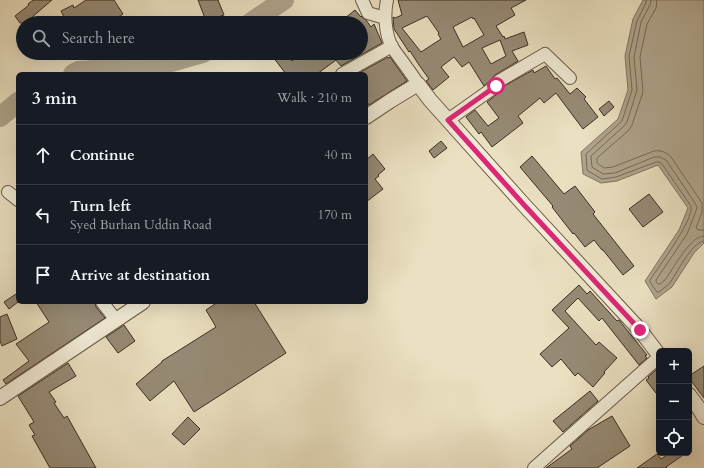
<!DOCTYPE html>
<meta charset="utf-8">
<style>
body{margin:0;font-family:Cardo,serif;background:#20242c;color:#f1f3f6}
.controls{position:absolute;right:12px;bottom:12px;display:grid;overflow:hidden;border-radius:6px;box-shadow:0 4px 16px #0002}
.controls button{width:36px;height:36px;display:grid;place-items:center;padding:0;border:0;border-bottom:1px solid #363941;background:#171b24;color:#f1f3f6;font:20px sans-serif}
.stop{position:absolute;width:12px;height:12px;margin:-9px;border:3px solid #db2777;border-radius:50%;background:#fff}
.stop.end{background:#db2777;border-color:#fff;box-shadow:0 1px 4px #0008}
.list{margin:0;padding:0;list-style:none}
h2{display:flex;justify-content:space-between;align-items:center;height:52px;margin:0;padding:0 16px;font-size:17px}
h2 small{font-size:13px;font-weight:400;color:#9ea1a6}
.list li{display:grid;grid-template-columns:26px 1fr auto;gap:12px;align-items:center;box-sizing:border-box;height:60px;padding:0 16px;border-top:1px solid #363941}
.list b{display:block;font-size:15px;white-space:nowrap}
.list p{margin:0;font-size:13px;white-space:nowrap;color:#9ea1a6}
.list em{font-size:13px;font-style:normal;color:#9ea1a6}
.icon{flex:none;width:22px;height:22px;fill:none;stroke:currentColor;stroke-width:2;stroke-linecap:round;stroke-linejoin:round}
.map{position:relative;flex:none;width:704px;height:468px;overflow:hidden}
.search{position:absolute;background:#171b24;box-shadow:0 4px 16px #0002;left:16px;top:16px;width:352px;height:44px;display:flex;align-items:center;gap:10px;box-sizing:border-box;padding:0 14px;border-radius:22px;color:#9ea1a6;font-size:15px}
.panel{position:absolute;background:#171b24;box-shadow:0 4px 16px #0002;left:16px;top:72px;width:352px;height:232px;border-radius:6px}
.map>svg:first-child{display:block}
.water{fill:#b0a48c;stroke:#827562}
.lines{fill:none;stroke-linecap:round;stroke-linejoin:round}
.shore{stroke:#766958;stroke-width:1}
.river{stroke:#b0a48c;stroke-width:20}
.building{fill:#978b76;stroke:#3c2e23;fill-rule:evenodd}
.minor-casing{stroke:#685b4b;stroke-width:14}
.tertiary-casing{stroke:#685b4b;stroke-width:16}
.minor{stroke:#f2ecd7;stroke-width:12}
.tertiary{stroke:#f2ecd7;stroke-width:14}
.route{stroke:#db2777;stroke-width:5}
</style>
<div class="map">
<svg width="704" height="468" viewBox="0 0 704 468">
<rect width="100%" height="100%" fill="#ebe1c2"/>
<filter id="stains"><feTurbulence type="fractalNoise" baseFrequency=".005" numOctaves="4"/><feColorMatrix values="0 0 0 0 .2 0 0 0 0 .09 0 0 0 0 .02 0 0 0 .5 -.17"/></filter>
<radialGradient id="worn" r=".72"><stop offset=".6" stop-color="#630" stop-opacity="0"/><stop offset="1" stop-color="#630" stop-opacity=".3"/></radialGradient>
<path class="water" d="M643,0h61v243l-10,10 -22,34 -16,12 -11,-18 34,-51 9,-22 -30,-43 -41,16 -16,2 -18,-9 -2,-22 37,-33 10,-29 -3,-34 8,-37z"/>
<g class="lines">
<path class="shore" d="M646,0v3l-9,18 -8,35 3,34 -10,31 -36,33 1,16 1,1 14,8 14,-2 40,-15h3l3,2 29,42c3,14 -32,60 -41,74v2l7,10h2c3,-3 7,-5 10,-8 8,-10 22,-42 35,-43
M651,0l-1,5 -9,17 -7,35 3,33 -10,32 -3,4 -33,30 1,11 11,7 12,-1 39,-16h6l6,3 29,43 2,4 -1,4 -9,23 -31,46v2l2,2h2l5,-4c8,-11 25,-44 39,-44
M657,0l-1,8 -9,16 -7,33 3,35 -11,33 -3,5 -32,28v5l7,5 9,-1 41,-16c7,-1 12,1 17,6l31,46v9l-6,16 2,2h6"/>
<path class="river" d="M250,23l34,-23
M73,74l5,-3 80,-5 45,-13
M0,117l18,-15"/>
</g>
<path class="building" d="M33,0h19l-21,18 4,5h-15l-5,-7 14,-11 -1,-1z
M86,0h28l9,14 -14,9h-42l-6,-12 12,-6 1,3z
M198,0h20l6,15 -18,6z
M398,0h128l-15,8 4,7 -19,11 7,11 1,-1 1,3 19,-7 4,13 -16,6 6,10 -23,14 -5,6 -6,5 -15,-24 -7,5 -8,-10 -13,10 8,10 -16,13 -7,-9 3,-2 -10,-14 -9,-14 -1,1 -15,-23 -1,-12 2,1 7,-3zM427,16l12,17 -1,1 3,5 -20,13 -19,-24zM472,17l1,2 1,-1 10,17 -21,12 -10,-20zM500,40l6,16 -15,8 -9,-16z
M355,10l6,7v-1l5,4 5,7 3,-3 8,19 -41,23 -5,-6 -19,14h-31l-16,-21h16l6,8 10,-8h59v-30h-22z
M388,57v1l2,-1 17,24 -38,24 -3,-5v-26h-9z
M546,66l9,13 2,-1 13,16 7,-6 9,9 -2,2 14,18 -15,12 -27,-36 -12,10 -4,-5 -22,18 5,7 -31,24 -11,-15 -2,2 -13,-17 9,-7 13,16 11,-8 -12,-16 13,-10 4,-6 29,-16 1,3z
M609,101l5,6 -10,9 -5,-7z
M441,141l6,7 -13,10 -5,-7z
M373,154l12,15 -7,6 1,1 -4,3 8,10 -17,13v-42z
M532,156l32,38 11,-8 20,26 -2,2 41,52 -11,9 -20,-25h-1l-8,-10 -9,7 -11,-14 -1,1 -21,-27 1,-1 -33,-39z
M649,194l14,18 -20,15 -14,-18z
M579,285l8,9 3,-3 27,30 2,-1 28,35 -2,1 2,2 -8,7 -37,-47 -3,3 -21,-23 -13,13 31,34 3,-3 18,16 -13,14 1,1 -12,14 -15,-14 -3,3 -14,-17 -9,8 -12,-13 29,-26 -17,-18z
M16,294l2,4v4l-9,7 -5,-7z
M36,302h59l1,5 9,11 -99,66 -3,-4 26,-19 -13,-17 33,-22z
M218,302h36l32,51 -92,59 -20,-31 -24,20 -14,-17 26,-22v-1l54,-34 -10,-17z
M7,314l10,25 -15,7 -2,-5v-24z
M124,325l11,16 -17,12 -12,-16z
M68,363l8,13 -27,16 7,10 -2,1 10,15 3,-2 29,52h-46l-18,-32 3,-1 -6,-10 5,-3 -16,-26z
M704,366v32l-15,-20v-2z
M656,370l3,4v23l-13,-17 3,-2 -1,-1z
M590,391l8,10 -35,31 -10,-11z
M612,416l18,30 -33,22h-51l26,-19 -2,-3 18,-16z
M188,417l12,12 -16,16 -12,-11z
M670,453h16l-20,14 1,1h-30l20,-14 4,5z"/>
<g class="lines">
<g class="minor-casing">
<path id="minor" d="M362,0l6,13 17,5
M387,0c-3,14 -2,34 5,47 8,12 18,24 26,37
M342,74l50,-28
M448,120l48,-34 3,-5 46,-27 25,24
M8,192l10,8
M102,302l14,18
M534,468l125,-111"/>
</g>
<g class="tertiary-casing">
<path id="tertiary" d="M366,117l24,-16 28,-17 12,16 95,106 115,124 19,25
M689,395l9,12 6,10
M0,398l143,-96"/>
</g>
<use href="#minor" class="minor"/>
<use href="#tertiary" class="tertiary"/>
</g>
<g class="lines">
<path class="route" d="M496,86l-48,34 77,86 115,124"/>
</g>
<rect width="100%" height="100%" filter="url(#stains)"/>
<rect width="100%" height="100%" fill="url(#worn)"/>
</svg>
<div class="controls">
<button>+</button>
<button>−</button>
<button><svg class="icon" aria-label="locate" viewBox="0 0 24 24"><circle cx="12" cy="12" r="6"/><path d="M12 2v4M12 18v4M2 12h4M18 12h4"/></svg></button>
</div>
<div class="stop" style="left:496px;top:86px"></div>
<div class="stop end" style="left:640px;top:330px"></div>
<div class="search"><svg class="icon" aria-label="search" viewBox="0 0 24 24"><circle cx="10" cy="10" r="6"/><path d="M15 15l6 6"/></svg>Search here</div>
<section class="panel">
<h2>3 min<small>Walk · 210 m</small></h2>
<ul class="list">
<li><svg class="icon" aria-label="ahead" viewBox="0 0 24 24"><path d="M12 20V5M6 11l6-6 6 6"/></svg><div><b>Continue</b></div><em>40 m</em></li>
<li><svg class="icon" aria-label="left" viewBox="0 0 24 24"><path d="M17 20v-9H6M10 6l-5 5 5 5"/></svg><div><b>Turn left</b><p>Syed Burhan Uddin Road</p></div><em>170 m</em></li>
<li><svg class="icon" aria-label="arrive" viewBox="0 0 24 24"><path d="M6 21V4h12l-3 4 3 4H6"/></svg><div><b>Arrive at destination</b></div></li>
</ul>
</section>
</div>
